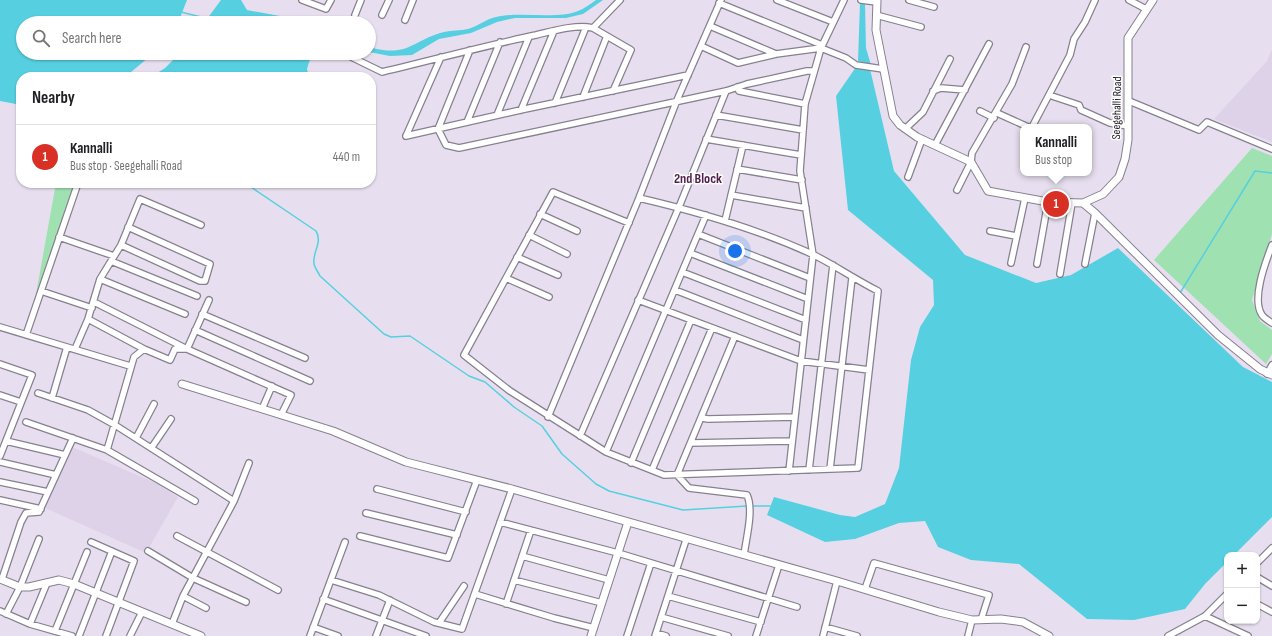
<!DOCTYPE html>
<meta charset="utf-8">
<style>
body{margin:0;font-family:"Sofia Sans Condensed",sans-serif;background:#f2f2f2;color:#202124}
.controls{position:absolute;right:12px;bottom:12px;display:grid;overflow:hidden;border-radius:8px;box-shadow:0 1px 3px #0004}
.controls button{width:36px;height:36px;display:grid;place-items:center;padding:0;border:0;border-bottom:1px solid #e0e0e0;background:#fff;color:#202124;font:20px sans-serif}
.you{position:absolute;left:735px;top:251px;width:14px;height:14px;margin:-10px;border:3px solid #fff;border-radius:50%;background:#1a73e8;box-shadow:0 0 0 6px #1a73e833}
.badge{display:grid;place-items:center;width:26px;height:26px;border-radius:50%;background:#d93025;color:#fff;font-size:13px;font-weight:700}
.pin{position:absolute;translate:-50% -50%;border:2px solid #fff;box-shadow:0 1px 4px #0006}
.popup{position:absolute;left:1020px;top:124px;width:72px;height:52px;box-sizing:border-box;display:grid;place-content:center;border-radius:8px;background:#fff;filter:drop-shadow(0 1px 3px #0005);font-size:13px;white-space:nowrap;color:#757577}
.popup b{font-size:15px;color:#202124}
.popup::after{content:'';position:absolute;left:50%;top:100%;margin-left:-8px;border:8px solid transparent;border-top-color:#fff}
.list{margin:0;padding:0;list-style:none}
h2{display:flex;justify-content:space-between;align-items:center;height:52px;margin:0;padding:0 16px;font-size:17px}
h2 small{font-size:13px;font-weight:400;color:#757577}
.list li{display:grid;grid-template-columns:26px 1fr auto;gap:12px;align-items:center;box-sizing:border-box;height:64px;padding:0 16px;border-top:1px solid #e0e0e0}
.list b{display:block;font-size:15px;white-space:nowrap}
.list p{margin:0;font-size:13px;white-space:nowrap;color:#757577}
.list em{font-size:13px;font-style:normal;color:#757577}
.icon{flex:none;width:22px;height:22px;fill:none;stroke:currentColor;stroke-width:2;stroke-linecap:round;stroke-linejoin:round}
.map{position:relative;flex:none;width:1272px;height:636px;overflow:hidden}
.search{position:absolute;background:#fff;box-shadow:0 1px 3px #0004;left:16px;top:16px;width:360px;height:44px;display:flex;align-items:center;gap:10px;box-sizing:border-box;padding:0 14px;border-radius:22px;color:#757577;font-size:15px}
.panel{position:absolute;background:#fff;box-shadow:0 1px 3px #0004;left:16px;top:72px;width:360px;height:116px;border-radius:16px}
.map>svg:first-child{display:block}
.built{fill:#ded2e9}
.green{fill:#a0e1b2}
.water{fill:#56d0e0}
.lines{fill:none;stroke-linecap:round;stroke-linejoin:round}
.stream{stroke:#56d0e0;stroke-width:1.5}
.minor-casing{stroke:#87808f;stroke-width:8}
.tertiary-casing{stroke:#87808f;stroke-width:9}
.minor{stroke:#fff;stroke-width:5.5}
.tertiary{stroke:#fff;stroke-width:7}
.labels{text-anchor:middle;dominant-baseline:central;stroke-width:3;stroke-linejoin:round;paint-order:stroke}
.street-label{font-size:12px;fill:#1a171d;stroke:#fff}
.quarter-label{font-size:14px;font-weight:bold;fill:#521f4e;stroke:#fff}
</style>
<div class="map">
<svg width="1272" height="636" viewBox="0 0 1272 636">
<rect width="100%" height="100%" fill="#e7dfef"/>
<path class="built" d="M1272,49v93l-58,-23 53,-58z
M72,447l86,37 20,13 -32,56 -101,-45z"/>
<path class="green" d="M1252,148l20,8v78l-20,66 8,21 12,9v24l-6,10 -112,-104z
M56,183h21l-41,111z"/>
<path class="water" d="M0,0h187l-9,23h-155v30h131l-29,24h-104v28l-21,-4z
M221,0h20l6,10 33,6 15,7h-91z
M596,0h7l-20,14 -17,4h-51l-18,4 -26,11 -32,6 -27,16 -22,1 -21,-4v-5c40,11 41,-6 75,-15 8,-2 16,-1 24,-3 10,-3 18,-10 28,-12 25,-6 59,3 82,-6 6,-2 12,-7 18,-11z
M860,3h5l1,45 5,17 -13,-4z
M180,53h132l-5,16 2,8h-158l14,-9z
M856,67l14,2 24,102 71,84 71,28 35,-8 47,-27 125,119 29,15v135l-38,38h-7v7l-22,22 -20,25 -51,11 -47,-1 -68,-55 -48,-4 -33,-13 -13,-26 -26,2 -44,16 -30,3 -58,-27 7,-18 66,18 15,2 30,-13 14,-36 12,-108 9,-33 14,-22 -1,-25 -85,-70 -12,-114z"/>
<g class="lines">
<path class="stream" d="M181,12l28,7
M245,183l71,48c7,12 -4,21 -2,33 1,4 4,8 6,12l64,58 7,3 19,-1 59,40 16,6 29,25 28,19 20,28 34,30 13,7 74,19 64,-4
M1180,293l75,-122 17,2
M751,506h19"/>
<g class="minor-casing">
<path id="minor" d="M302,0l24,9 5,-9
M777,0l56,22
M861,0l16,2
M909,0l25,7
M1129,0l17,9
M719,3l103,42
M355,15l6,-15
M382,15l7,-15
M876,15l45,12
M405,20l8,-20
M710,26l66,28
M593,28l38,22 -18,41
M701,46l37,17 38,-9 45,-6 25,10 10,7 27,4
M470,50l-32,79 8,16 13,3 267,-57 21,-7 60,-13h6
M343,53l39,19c51,-12 102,-26 154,-37 17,-4 40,-11 57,-7l27,-28
M737,87l2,4 66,13
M933,91l8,-3 24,2
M1049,95l30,10 2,5 29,13 18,3
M583,97l24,-61
M1129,101l70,29 8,-8 65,27
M555,103l31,-76
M521,110l33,-79
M980,111l14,7
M997,113l31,14
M497,115l32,-78
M716,115l87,15
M467,122l33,-80
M1032,127l38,-72 4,-16 11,-17 10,-22
M905,129l18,-17 27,-53
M406,136l119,-27 163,-34
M406,136l35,-79
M706,139l95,16
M935,145l54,-101
M737,169l65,11
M908,177l14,-38
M957,190l14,-28 1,-9 40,-69 14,-37
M731,195l75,13
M540,214l37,17
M725,221l18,-76
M629,223l-76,-31 -89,163 46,36 96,61 58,23 194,-7 20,-177c-22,-11 -42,-25 -64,-36 -56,-26 -115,-43 -175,-57
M990,231l26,5
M698,234l112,44
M529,235l38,19
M59,237l55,19
M121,245l79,36h5l5,-17 -82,-37
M1272,245c-6,16 -21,54 -10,70 2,3 7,6 10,8
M690,253l118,46
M517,257l41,18
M111,261l86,35
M1011,263l14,-65
M1037,264l11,-62
M1085,264l10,-51
M682,272l124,48
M1060,274l12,-71
M506,278l43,19
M100,279l85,35
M675,290l128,50
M41,291l51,17
M638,300l163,61 68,9
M94,302l93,47 104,46 -10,20
M202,314l103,44
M88,319l56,30
M0,327l130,39
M195,330l115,51
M26,335l52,-152
M735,336l-58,139 12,13 58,7c7,15 -1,44 -3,60
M75,349l13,-30 12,-40 21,-34 19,-46 61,26
M0,364l32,11 -32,81
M1267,374l5,-9
M38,393l50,17 27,15 119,76
M0,395l21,7
M52,398l15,-51
M262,409l10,-23
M548,417l91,-219 38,-98 44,-100
M702,418l6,1 87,-2
M26,422l81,28 88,51
M580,436l99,-229 47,-116
M136,438l18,-34
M6,441l59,14
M691,443l101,-2
M152,447l19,-28
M107,450l27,-93 10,-8 26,11 5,-11h12l22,-49
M606,452l100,-237
M0,462l56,13
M631,463l60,-143
M830,469l22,-191
M652,470l60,-142
M809,470l24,-205
M789,471l24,-216 -13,-84 5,-67 16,-56 23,-48
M0,482l48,10
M377,489l89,23
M0,500l41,9
M366,513l91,22
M500,522l118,31 179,54
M177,536l101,54
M360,536l88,22 29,-78
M91,542l43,19 -28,75
M148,551l45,27 53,24
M522,556l87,24
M1257,563l15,-15
M1257,577l15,9
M2,579l19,-57 5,-9 13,-1 34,-74
M331,580l48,15 55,27 28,7 50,-140
M514,580l88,23
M865,589l9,-26 115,32 -8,25
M475,594l79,24 40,10
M183,596l23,12
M668,596l93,26
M323,599l103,37
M506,604l25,-74
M1257,604l15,8
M0,611l30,13 42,12
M6,614l14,-27 19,-48
M1205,616l43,20
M661,617l67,19
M439,623l25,-37
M30,624l17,-41
M172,624l11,-28 51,-95 15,-38
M313,627l25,9
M825,627l32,9
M55,631l32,-79
M656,633l10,3
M79,636l33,-85
M130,636l12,-24
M310,636l35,-94
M376,636l14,-36
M627,636l24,-73
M655,636l31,-96
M756,636l23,-71
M823,636l14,-55
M968,636l4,-16
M1168,636l37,-20 22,-22"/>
</g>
<g class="tertiary-casing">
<path id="tertiary" d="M877,0l-1,30 17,86 7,9 17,12 54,25 17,29 60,11 35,1 12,10 123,122 42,34 12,6
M1083,203l20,-9 16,-17 6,-18 3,-19v-102l25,-38
M182,384l151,47 73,31 106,27 325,92 102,31 33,8 29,-1 22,3 26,14
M0,579l20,8h9l30,-7 15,4 127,52
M591,636l37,-114"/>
</g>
<use href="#minor" class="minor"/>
<use href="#tertiary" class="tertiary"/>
</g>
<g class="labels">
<g class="street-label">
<text transform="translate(1117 108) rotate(-89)">Seegehalli Road</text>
</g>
<g class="quarter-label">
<text x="698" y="178">2nd Block</text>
</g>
</g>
</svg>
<div class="controls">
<button>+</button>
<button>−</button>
</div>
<div class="you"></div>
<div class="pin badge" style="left:1056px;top:204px">1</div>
<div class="popup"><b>Kannalli</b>Bus stop</div>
<div class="search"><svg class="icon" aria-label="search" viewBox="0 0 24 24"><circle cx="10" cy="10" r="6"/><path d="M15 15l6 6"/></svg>Search here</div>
<section class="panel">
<h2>Nearby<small></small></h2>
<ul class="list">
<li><span class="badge">1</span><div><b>Kannalli</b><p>Bus stop · Seegehalli Road</p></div><em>440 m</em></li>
</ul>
</section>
</div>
